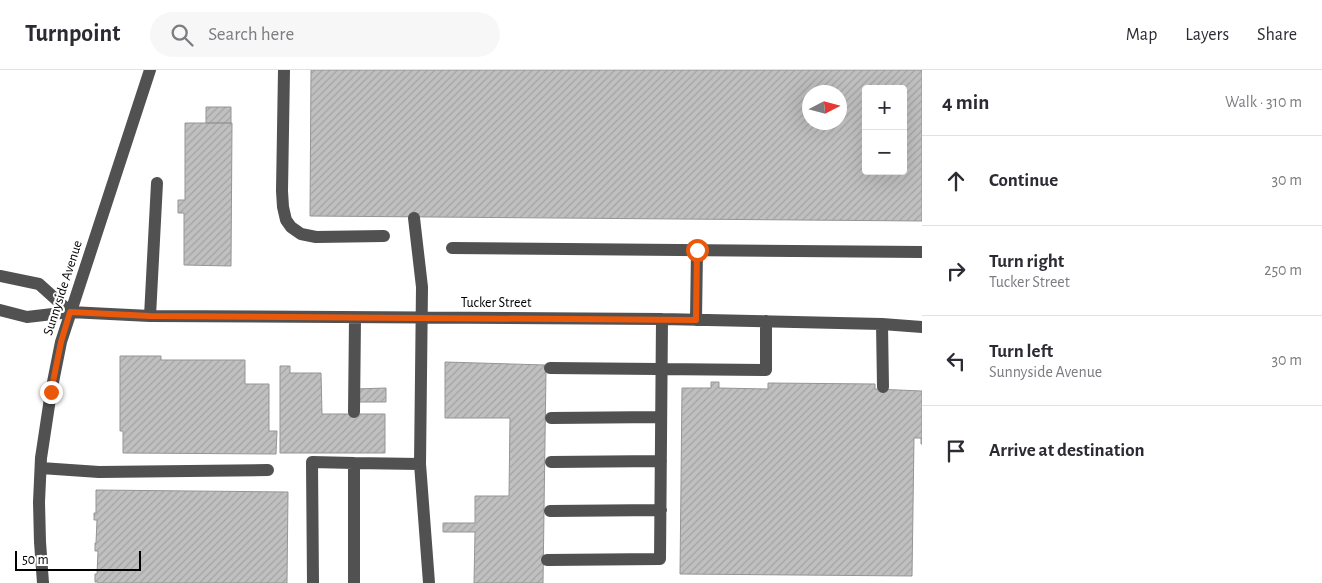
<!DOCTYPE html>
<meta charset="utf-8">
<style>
body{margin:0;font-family:"Alegreya Sans",sans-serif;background:#f7f7f7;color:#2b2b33}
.controls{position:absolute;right:15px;top:15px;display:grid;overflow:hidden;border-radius:5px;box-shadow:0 5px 20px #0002}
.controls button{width:45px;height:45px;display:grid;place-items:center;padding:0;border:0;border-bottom:1px solid #e1e1e2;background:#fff;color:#2b2b33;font:25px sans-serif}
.compass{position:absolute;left:802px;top:15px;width:45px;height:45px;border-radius:50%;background:#fff;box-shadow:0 5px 20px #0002;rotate:84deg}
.scale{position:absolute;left:15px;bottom:12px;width:126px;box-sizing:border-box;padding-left:5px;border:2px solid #000;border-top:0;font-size:14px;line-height:18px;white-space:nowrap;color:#000;-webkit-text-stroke:4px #fff;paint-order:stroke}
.stop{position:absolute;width:15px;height:15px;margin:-11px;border:4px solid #ea580c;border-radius:50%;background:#fff}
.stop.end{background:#ea580c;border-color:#fff;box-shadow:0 1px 5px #0008}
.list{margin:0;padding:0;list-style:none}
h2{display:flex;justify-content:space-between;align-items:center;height:65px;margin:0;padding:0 20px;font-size:21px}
h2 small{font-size:16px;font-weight:400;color:#7c7c81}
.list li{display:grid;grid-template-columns:32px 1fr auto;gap:15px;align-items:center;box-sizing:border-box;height:90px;padding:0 20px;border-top:1px solid #e1e1e2}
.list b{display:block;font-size:19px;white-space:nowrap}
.list p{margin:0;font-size:16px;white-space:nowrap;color:#7c7c81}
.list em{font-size:16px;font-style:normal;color:#7c7c81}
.icon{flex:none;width:28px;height:28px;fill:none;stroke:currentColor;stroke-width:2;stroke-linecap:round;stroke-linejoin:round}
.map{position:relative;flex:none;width:922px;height:513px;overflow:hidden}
header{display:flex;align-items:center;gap:30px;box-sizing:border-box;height:70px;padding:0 25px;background:#fff;border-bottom:1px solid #e1e1e2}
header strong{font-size:24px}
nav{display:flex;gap:28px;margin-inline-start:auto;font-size:18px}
.search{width:350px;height:45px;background:#f7f7f7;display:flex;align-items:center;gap:12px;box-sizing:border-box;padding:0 18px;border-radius:28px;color:#7c7c81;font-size:19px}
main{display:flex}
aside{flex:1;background:#fff}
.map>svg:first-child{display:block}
.building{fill:url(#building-hatch);stroke:#959595;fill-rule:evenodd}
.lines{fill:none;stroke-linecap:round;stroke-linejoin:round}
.minor{stroke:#515151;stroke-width:12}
.route{stroke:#ea580c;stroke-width:6}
.labels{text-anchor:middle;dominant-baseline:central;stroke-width:4.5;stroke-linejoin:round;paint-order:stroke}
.street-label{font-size:14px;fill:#000;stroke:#fff}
</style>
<header>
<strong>Turnpoint</strong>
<div class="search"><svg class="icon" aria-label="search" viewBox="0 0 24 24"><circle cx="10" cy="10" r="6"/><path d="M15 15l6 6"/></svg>Search here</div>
<nav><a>Map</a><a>Layers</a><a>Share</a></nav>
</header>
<main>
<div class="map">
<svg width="922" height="513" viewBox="0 0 922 513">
<defs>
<pattern id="building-hatch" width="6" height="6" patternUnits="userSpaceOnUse" patternTransform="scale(1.25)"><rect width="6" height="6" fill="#c0c0c0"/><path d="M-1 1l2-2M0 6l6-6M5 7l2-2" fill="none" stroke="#a3a3a3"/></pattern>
</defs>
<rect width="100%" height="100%" fill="#fff"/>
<path class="building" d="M311,0h611v151l-612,-5zM866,19h37v82h-37zM809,22h30v30h-30z
M206,37h25v16h-25z
M185,53h47l-1,143 -47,-1v-52h-6v-13h7z
M120,286h41v4h84v24h24v47h8l-1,23 -153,-1v-22h-3z
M445,292l100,3 1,5 -3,213h-69l1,-51h-32v-9h32v-27h34l1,-78h-65z
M280,296h10v7h31l1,41h63v39h-105z
M711,312h8v6l49,1v-6l107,1v5l47,2v53h-1v-6h-7l-2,138 -232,-2 2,-186h29z
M386,318v14h-31l-1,-13z
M96,420l192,2 -1,91h-189v-1h-3v-8h2l1,-23h-3v-8h1l1,-23h-3v-7h2z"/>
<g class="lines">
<path class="minor" d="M284,0l-2,121 1,16 3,13 5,7 10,7 15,3 68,-1
M414,148l8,69 -2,177
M452,178l470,4
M0,206l39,8 31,28
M0,240l27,7 43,-5 80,4 512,3 220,5 40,3
M150,246l7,-133
M696,250l1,-70
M882,254l1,63
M550,298l216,2v-49
M354,342l1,-94
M551,348l110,-1
M551,392l110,-1
M41,398l58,4 169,-2
M550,441l111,-1
M547,490l113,-1 2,-240
M43,513l-3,-41 -1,-40 2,-44 10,-66 10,-50 89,-272
M313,513l-1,-121 42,1
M354,513v-120l66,1 9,119"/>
</g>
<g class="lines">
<path class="route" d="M51,322l10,-50 9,-30 80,4 546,4 1,-70"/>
</g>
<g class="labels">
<g class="street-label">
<text transform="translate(63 218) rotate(-72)">Sunnyside Avenue</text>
<text x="496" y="233">Tucker Street</text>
</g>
</g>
</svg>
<div class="controls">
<button>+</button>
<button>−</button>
</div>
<svg class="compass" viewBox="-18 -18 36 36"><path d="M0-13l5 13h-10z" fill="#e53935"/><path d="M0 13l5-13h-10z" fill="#7c7c81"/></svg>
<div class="scale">50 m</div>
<div class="stop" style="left:697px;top:180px"></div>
<div class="stop end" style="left:51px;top:322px"></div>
</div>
<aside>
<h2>4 min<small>Walk · 310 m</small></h2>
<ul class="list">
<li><svg class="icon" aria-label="ahead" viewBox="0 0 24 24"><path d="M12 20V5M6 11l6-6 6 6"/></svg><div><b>Continue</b></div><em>30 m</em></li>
<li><svg class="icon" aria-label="right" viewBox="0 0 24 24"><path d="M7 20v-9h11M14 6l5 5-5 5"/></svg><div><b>Turn right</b><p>Tucker Street</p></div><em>250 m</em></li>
<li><svg class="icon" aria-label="left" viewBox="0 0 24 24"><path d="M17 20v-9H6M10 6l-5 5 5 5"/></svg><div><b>Turn left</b><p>Sunnyside Avenue</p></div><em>30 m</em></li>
<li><svg class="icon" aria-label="arrive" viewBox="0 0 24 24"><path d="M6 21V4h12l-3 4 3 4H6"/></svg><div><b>Arrive at destination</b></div></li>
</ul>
</aside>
</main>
